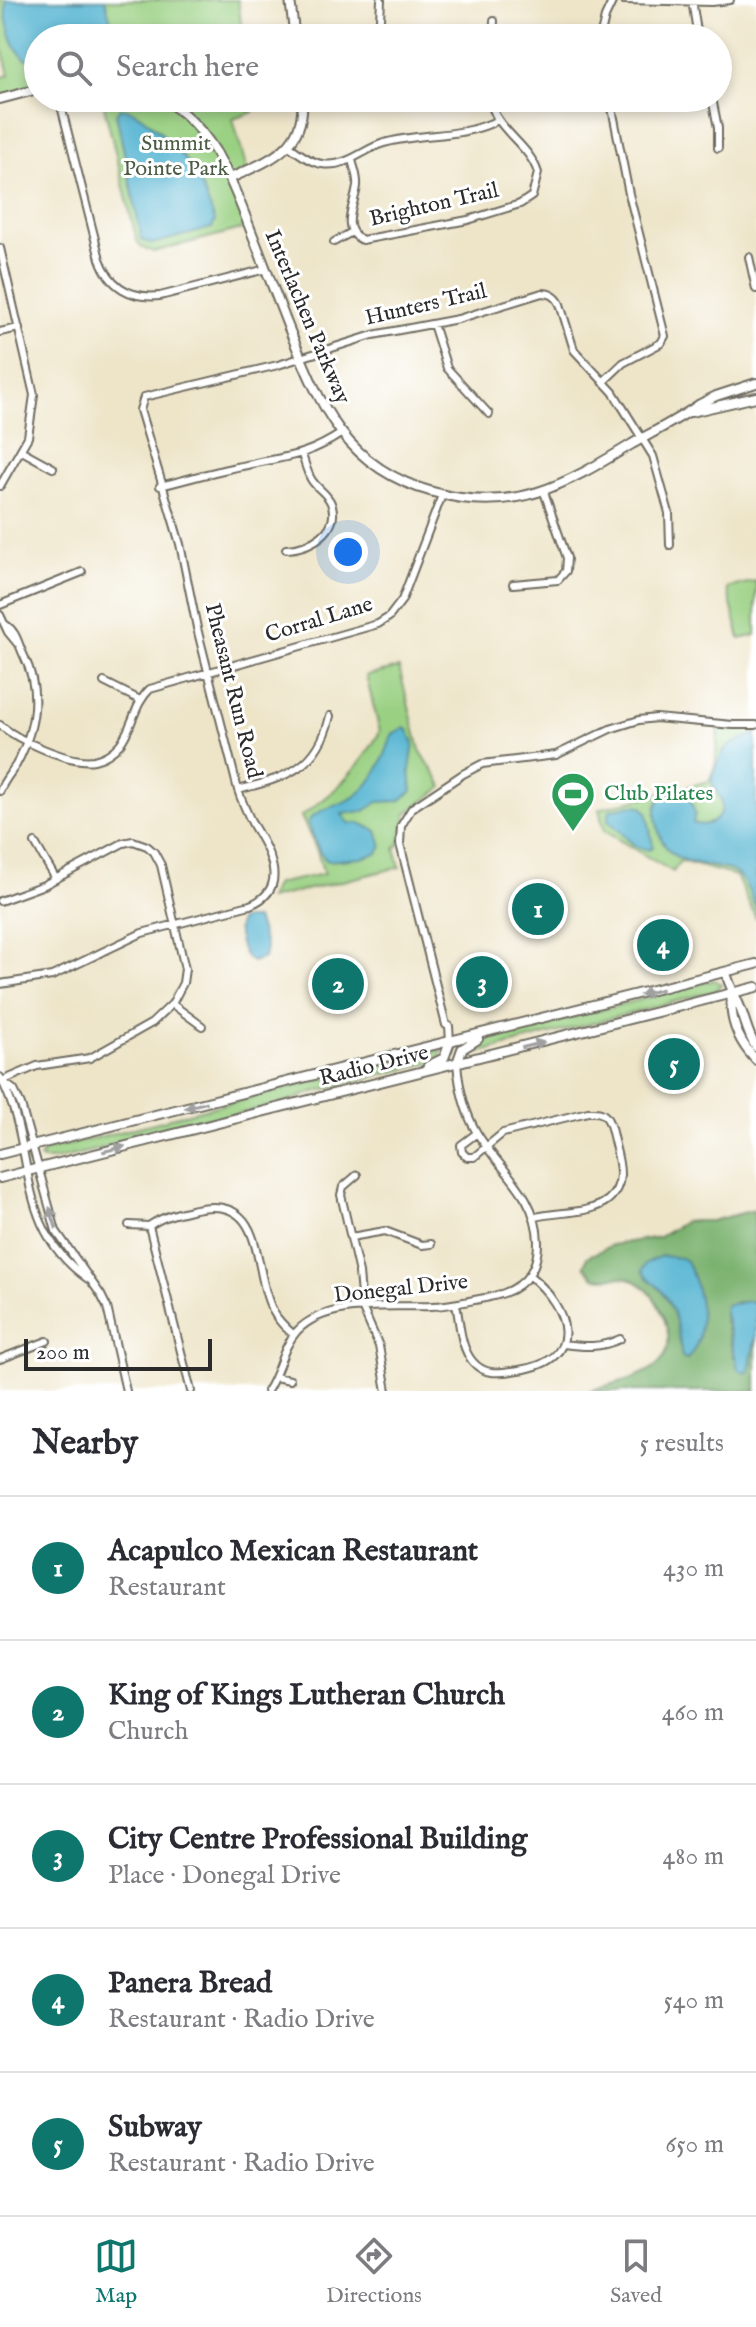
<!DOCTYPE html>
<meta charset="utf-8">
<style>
body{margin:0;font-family:"IM FELL English",serif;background:#f2f2f3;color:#2b2b33}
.scale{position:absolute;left:24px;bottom:20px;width:188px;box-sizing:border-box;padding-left:8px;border:4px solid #2b2b2b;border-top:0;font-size:22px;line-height:28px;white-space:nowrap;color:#2b2b2b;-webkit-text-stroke:6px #fff;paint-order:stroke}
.you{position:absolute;left:348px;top:552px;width:28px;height:28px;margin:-20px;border:6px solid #fff;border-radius:50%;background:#1a73e8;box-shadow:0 0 0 12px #1a73e833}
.badge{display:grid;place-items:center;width:52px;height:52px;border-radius:50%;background:#0f766e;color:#fff;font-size:26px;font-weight:700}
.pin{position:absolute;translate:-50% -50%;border:4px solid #fff;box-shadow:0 2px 8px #0006}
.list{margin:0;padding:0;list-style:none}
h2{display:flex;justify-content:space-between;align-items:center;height:104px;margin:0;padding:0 32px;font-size:34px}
h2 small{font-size:26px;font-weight:400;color:#7c7c81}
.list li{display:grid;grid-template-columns:52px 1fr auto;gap:24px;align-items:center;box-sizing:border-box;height:144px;padding:0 32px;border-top:2px solid #e1e1e2}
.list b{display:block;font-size:30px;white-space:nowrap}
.list p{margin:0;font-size:26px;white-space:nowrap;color:#7c7c81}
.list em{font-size:26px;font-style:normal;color:#7c7c81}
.icon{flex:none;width:44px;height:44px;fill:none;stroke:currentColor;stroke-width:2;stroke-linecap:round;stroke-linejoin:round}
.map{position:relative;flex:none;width:756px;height:1391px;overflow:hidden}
.search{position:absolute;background:#fff;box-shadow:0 4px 12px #0003;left:24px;right:24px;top:24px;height:88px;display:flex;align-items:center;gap:20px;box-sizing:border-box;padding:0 28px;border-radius:44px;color:#7c7c81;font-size:30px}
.sheet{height:824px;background:#fff}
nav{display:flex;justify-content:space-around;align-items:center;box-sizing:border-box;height:112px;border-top:2px solid #e1e1e2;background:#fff;font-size:22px;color:#7c7c81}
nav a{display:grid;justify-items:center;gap:4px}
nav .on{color:#0f766e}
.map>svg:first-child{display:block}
.green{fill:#9ad082;stroke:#627e56;stroke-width:2}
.forest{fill:#7bb270;stroke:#536e4e;stroke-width:2;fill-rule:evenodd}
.water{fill:#52b4d1;stroke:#3e707e;stroke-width:2}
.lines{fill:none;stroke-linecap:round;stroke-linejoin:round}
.street-casing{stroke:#6f6c62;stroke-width:10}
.secondary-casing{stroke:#6f6c62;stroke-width:12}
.street{stroke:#fff;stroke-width:6}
.secondary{stroke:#fff;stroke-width:8}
.oneway{fill:#a0a0a0}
.labels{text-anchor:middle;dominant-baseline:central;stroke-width:6;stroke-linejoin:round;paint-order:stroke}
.park-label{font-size:22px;fill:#4c5d45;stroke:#fff}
.street-label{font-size:22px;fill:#2b2b2b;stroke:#fff}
.leisure-label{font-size:22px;fill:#27864d;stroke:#fff;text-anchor:start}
</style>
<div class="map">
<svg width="756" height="1391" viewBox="0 0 756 1391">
<rect width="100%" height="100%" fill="#fff"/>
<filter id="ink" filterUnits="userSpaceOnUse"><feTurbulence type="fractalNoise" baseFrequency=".0125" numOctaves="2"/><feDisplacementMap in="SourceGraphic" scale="16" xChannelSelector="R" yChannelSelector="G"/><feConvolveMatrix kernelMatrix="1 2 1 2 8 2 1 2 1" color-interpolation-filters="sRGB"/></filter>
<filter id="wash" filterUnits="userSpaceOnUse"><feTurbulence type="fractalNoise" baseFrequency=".006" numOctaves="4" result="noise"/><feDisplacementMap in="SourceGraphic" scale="32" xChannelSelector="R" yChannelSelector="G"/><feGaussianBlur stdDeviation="1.8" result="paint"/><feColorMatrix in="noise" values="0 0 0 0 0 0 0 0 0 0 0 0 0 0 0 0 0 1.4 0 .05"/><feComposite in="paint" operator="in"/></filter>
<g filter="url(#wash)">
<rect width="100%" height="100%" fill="#eee5c9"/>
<path class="green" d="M0,0h238l5,38h-205v51l-38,10v-21l9,-3 -9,-36z
M102,98h149l2,14 -20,7 14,51 -16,8 18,49 -95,25 -12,-4 -5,-7z
M756,581v54l-16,4 -13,-51z
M399,668l21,82 23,37 -36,26 -7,31 -5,4 5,19 -132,32 8,-15 48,-10 -7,-23 -16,-35c35,-23 58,-48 79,-84l-14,-56z
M719,724l37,1v194l-20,-43 -56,-15 -7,11 -69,-41 -5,-22 110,-28 6,-16z
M714,980l7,4 -6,7 -252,66 7,-10 13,-6z
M444,1049l-4,7 -11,7 -115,29 -28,10 -231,58h-12l-3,-2 4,-7 122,-31 3,-2z"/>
<path class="forest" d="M754,1210l2,93 -20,-1 -12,7v7l10,41 17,6 5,-28v56h-167c38,-13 98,-17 74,-75 -6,-16 -15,-30 -32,-37 -12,-5 -25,1 -37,-2l-10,-11 3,-9 25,-12 47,-8 27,-16h25zM646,1277l53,21v39l-12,22 -6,-6c0,-29 -10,-60 -35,-76z"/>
<path class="water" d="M6,0h99l9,32 -3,6h-73v19l-12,2c-15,-11 -22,-41 -20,-59z
M121,108c21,0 64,48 74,66 9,15 14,32 20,47l-3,7 -60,16 -10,-4 -26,-127z
M404,728l4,2 6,13 -4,27 2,21 -13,10 -20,1 -15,9 -22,3 7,9h11l17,8 5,15 -4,7 -17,5 -34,3 -7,-8 -12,-29 1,-4c9,-10 20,-12 33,-17 28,-10 42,-41 50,-69z
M756,734v176c-4,-12 -10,-30 -22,-38 -4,-3 -12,-3 -18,-5 -32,-6 -53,-7 -59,-44 -2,-7 -2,-17 3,-24 8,-9 19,-7 29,-4l6,18 -2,10c13,5 29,-2 29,-18 0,-9 -9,-17 -11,-25 10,-30 14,-36 45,-46z
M632,805l9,1 6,6 6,34 -3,4 -14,-3 -28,-27 2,-10z
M244,919h12l10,28 -2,11 -12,4c-11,-6 -17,-29 -13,-41z
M661,1256l20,2 5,3c14,27 25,73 1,98l-5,-2c-4,-25 -5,-47 -22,-68 -6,-7 -14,-10 -18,-19l4,-7z
M749,1301l7,2v32l-7,36 -4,2 -7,-4 -14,-60 2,-4z"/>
</g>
<g filter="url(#ink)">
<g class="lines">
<g class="street-casing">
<path id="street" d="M624,0l88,2 18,-2
M692,0l6,38
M379,38l2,-38
M482,38l24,-2 13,2
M493,38l1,-17
M600,38l5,-21 8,-17
M59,98l41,161c10,28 31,40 60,37l106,-27
M712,98l6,30v20
M289,146c10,7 21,16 33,18 23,4 39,-13 59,-20 38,-12 81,-5 117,-24
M352,160c2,8 6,17 5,26 -2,19 -18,43 5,54l106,-20 52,-16 12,-8 6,-23c-9,-30 -44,-43 -48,-75
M334,242l18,-10
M0,248l34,147 -6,42 -28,49
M749,257l7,32
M433,324l14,44 42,46
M0,332l19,-4
M603,382l20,-19 38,-20 4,-7 -36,-142 -19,-96
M22,451l31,17
M160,486c29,-7 58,-16 87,-21 40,-9 59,-8 95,-32
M286,549c22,0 56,-18 45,-46 -4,-10 -15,-15 -20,-24 -4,-7 -6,-16 -9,-24
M513,584l45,-4 8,-9 1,-13 -23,-66
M0,605l82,-33
M0,615l8,17 9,11
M104,682l36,18
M0,725c18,15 70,39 94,35 10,-2 19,-8 26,-16 13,-17 14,-40 30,-55l228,-65 11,-7 13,-17 40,-105
M238,790c48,-13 80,-21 92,-74
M0,791c3,-9 10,-17 16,-26 19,-35 26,-72 8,-109 -6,-12 -7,-24 -18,-31
M35,843l21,36
M0,901l44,-16 79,-42 10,-2 14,5 7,6 7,13 24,104 -2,14 -11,21 -20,19 -62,35 -53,8 -35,15
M0,984l52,-8 90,-43 108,-28c42,-17 18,-55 3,-80 -6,-12 -11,-23 -15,-35l-41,-162 -17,-84 -40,-134 4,-13 134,-32 95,-30 85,-16 84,-26c9,0 14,3 18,11l14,46 39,42 40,64 16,57 1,32
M172,1004l30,22
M450,1042l-1,-16 -3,-1 -46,-181 1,-18 11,-18 51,-34 19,-10 74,-9 54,-26 29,-9 17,-2 77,7h23
M0,1077c39,73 11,147 88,202
M2,1081l12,9 7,15 35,126 45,64 6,12 19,84
M477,1133l-16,12 1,7 5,5h7l29,-24 85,-21c7,0 13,-1 18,5 5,6 6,16 8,24 5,20 13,43 -6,59 -19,15 -50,11 -73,17
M357,1175l-14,12 -2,8 18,78 3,34 17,39 8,45
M129,1225l20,1
M149,1226c14,-10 29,-13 46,-17 73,-16 56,61 78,102 5,10 13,17 21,24
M149,1226l42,165
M351,1237l34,-6 37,14 9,-1
M456,1304c4,19 4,43 17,58 13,15 29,10 46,8 67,-10 51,-62 10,-95
M564,1344c21,3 36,4 56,-5
M0,1359l47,-18
M275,1377l15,3
M267,1391c13,-19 14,-42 30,-60 30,-32 95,-23 134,-25 19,0 36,-5 54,-8 12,-3 24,-5 34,-13 14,-10 19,-26 19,-43 -1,-48 -38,-71 -61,-109 -12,-20 -18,-46 -20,-70"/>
</g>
<g class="secondary-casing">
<path id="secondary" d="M290,0l5,38
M161,98c48,27 66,71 85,120 14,36 28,72 42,108 31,77 56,142 145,166 81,23 132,-7 199,-48 23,-13 47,-25 68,-40l16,-8 40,-13
M0,99l38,-10
M231,178c38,-18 75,-29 71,-80
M691,412l65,-15
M726,973c4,15 10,23 15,37 5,13 7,25 15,37
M732,995c-3,25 7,47 24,65
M457,1063l5,-14 16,-10
M428,1066l16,-8 6,-16
M0,1154l756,-190
M0,1178l756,-191"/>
</g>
<use href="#street" class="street"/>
<use href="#secondary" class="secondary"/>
</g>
<defs><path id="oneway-solid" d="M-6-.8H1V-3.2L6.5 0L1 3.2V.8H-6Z" transform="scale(2)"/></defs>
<g class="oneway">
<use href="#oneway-solid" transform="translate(651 992) rotate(166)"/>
<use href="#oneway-solid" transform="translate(533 1045) rotate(-14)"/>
<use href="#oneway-solid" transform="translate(196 1105) rotate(166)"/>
<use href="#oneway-solid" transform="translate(114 1149) rotate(-14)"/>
<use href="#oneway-solid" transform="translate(53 1218) rotate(-108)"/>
</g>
</g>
<defs>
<g id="stadium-pin" transform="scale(2.3)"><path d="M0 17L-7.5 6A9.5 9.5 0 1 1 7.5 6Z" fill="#2e9e5b" stroke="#fff"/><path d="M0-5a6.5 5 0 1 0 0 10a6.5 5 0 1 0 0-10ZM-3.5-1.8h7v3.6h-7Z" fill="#fff"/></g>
</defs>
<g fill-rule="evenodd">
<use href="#stadium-pin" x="573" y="794"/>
</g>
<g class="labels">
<g class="park-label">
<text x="176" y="144">Summit<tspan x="176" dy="25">Pointe Park</tspan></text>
</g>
<g class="street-label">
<text transform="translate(434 205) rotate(-13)">Brighton Trail</text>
<text transform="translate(426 305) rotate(-13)">Hunters Trail</text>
<text transform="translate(307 317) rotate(67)">Interlachen Parkway</text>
<text transform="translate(319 620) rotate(-17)">Corral Lane</text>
<text transform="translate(233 691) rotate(76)">Pheasant Run Road</text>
<text transform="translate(374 1066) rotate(-14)">Radio Drive</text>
<text transform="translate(401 1289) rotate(-6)">Donegal Drive</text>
</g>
<g class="leisure-label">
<text x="604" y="794">Club Pilates</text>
</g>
</g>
</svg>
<div class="scale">200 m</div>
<div class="you"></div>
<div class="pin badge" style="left:538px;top:909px">1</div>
<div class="pin badge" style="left:338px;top:984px">2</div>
<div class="pin badge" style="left:482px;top:982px">3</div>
<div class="pin badge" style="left:663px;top:945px">4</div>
<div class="pin badge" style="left:674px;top:1064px">5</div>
<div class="search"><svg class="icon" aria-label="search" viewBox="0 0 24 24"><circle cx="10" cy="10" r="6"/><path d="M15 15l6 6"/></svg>Search here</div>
</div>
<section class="sheet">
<h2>Nearby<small>5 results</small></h2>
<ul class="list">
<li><span class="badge">1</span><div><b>Acapulco Mexican Restaurant</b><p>Restaurant</p></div><em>430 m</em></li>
<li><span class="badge">2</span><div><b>King of Kings Lutheran Church</b><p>Church</p></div><em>460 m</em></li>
<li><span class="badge">3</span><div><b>City Centre Professional Building</b><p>Place · Donegal Drive</p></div><em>480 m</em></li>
<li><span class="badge">4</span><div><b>Panera Bread</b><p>Restaurant · Radio Drive</p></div><em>540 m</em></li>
<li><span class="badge">5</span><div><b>Subway</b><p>Restaurant · Radio Drive</p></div><em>650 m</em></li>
</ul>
</section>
<nav>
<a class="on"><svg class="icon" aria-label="map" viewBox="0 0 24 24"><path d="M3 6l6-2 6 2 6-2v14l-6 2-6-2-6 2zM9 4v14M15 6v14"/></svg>Map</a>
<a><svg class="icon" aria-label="directions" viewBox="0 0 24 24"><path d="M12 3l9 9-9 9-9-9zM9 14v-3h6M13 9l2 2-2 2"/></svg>Directions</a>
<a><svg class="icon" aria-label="saved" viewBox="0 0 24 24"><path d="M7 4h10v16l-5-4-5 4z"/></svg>Saved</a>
</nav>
